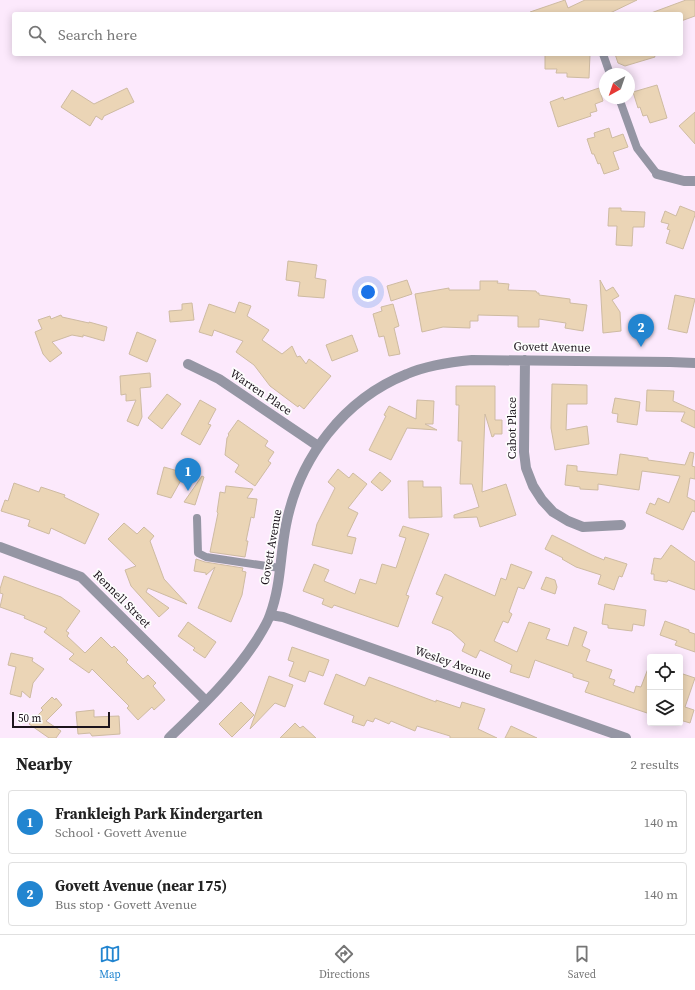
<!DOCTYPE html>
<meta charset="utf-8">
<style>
body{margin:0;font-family:"Source Serif 4",serif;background:#f2f2f2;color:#222}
.controls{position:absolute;right:12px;bottom:12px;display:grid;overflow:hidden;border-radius:4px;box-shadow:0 2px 10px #0003}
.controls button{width:36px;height:36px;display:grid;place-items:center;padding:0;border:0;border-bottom:1px solid #e0e0e0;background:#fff;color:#222;font:20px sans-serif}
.compass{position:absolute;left:599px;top:68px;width:36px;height:36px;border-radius:50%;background:#fff;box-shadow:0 2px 10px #0003;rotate:220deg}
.scale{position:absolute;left:12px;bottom:10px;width:98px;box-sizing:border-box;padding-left:4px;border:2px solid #1c141c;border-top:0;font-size:11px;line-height:14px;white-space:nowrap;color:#1c141c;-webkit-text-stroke:3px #fdfdfd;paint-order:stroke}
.you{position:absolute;left:368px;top:292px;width:14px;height:14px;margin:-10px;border:3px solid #fff;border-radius:50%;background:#1a73e8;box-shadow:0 0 0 6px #1a73e833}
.badge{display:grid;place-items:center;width:26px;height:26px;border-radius:50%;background:#2285d0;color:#fff;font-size:13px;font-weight:700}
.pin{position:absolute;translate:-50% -33px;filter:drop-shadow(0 1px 2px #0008)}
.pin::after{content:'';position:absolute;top:21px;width:14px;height:12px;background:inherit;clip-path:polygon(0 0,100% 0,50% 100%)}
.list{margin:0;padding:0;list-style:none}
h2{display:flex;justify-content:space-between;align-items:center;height:52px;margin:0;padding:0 16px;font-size:17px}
h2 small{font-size:13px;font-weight:400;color:#767676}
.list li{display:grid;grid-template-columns:26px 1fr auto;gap:12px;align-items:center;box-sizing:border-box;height:64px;margin:0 8px 8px;padding:0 8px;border:1px solid #e0e0e0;border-radius:4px}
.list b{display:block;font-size:15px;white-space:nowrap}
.list p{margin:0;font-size:13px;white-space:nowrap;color:#767676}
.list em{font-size:13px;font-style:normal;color:#767676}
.icon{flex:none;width:22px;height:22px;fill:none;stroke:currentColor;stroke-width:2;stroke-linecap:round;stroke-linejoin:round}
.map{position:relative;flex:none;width:695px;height:738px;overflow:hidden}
.search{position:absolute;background:#fff;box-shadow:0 2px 10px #0003;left:12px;right:12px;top:12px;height:44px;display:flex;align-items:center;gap:10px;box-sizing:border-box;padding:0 14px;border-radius:4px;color:#767676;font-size:15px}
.sheet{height:196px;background:#fff}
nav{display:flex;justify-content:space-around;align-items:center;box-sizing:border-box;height:56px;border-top:1px solid #e0e0e0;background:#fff;font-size:11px;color:#767676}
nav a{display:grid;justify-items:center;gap:2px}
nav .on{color:#2285d0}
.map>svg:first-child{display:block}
.building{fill:#ebd5b6;stroke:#cebba2}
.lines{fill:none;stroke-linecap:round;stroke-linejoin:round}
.lane{stroke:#9596a4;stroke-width:8}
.street{stroke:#9596a4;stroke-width:10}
.labels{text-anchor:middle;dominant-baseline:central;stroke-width:3.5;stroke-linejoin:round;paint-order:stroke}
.street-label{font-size:12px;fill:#1c141c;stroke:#fdfdfd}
</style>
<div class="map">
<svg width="695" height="738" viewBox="0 0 695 738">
<rect width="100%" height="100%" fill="#fce9fc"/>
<path class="building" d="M565,0l3,8 17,-8h52l-29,14h-78v-2z
M686,0h9v16l-14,5v-7h-29l-1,-1z
M545,54h45l-1,24 -22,-1v-4h-11l1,-4h-12z
M615,54h39l1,3 -30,9 -7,-3z
M657,85l10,33 -17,5 -3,-8 -4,1 -3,-9 -2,1 -5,-16z
M127,88l7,14 -30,14 -2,4 -6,-4 -6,10 -29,-19 11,-17 22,14z
M599,88l4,13 -8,3 2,7 -7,2 1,3 -33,11 -8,-25 13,-5 1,3z
M695,112v32l-16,-18z
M609,128l3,10 11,-4 5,13 -15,5 6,17 -15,5 -4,-11 -2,1 -4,-10h-2l-5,-15 8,-2 -1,-4z
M680,206l15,6v3l-12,34 -17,-6 4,-13 -3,-1 2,-5 -8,-2 4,-11 11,5z
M609,208h12v3l24,1 -1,15h-11l-1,19 -16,-1 1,-19h-9z
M288,261l29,4 -2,13 11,2 -2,18 -26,-2 2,-14 -14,-2z
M407,280l5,14 -21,7 -4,-15z
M600,280l6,11 7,-4 6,9 -7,4 8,12 1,19 -18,2z
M480,281h18l-1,2 12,1 -1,6 28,1 1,2h2v2l31,4v4l17,2 -4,26 -18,-3 1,-5 -27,-4v8h-21v-11l-40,-1v6h-8v7l-27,-1 -21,5 -7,-38 34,-6v2h31z
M675,295l20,4 -8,34 -19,-4z
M239,302l12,4 -4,10 22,14 -7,10 20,14 10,-8 5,11 3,-1 6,8 3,-5 22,17 -27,33 -5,-4 -1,2 -28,-21 -16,-21 -18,-13 7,-11 -29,-11 -2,6 -13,-4 10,-28 26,9z
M192,303l2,17 -24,2 -1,-11 13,-1v-6z
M393,304l6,22 -5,2 6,26 -11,2 -5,-20 -5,1 -6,-23 9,-3 -1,-4z
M61,315l1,2 27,6v-1l18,5 -3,14 -21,-6v2l-11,-2 -20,7 10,11 -12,9 -7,-8 -8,-22 7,-3 -4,-9 12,-4 1,3z
M137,332l19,8 -9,22 -18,-8z
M352,335l6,16 -26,10 -6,-16z
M150,373l1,14 -11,1 2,29 -4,9 -11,-5 9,-21 -10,1v-7l-5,1 -1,-19z
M552,384l35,1v19h-20l-1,26 21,-4 2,18 -34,6 -4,-22z
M456,386h39v34h7v14h-8v2l-2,1 -7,-23 -3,78 24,-8 10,31 -36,12 -3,-10 -23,1v-3l25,-8 -7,-23h-12l2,-43h-4l1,-36h-3z
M647,390l27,1 -1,10 22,10v17l-14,-7 4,-9 -39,-1z
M167,394l14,10 -19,25 -14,-11z
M615,398l25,4 -3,23 -20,-3 1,-8 -6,-1z
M200,400l16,9 -8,15 3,1 -11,20 -19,-11z
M417,400l17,1 -1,23h-8l12,6 -30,-2 -16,32 -22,-10 17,-34 -2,-1 5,-9 27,13z
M238,420l30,21 -3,5 9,6 -6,9 3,2 -16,23 -20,-14 4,-7 -14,-10 2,-17 2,-3 -1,-1z
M690,452l4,1 -2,13 3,1v12l-5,-1 -3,19 8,4v11l-3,-1 -9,19 -37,-17 4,-10 5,2 3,-7 11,5 11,-27 -38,-5 -3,19 -41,-6v6l-18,-1v-2l-15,-2 2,-20 10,1v5l40,4 3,-21 28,4v2l37,5z
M164,467l21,6 -14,25 -14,-4z
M338,469l11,9 4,-5 14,11 -19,24 10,5 -11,23 9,2 -4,16 -40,-9 5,-21 18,-36 -7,-6z
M380,472l11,9 -9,10 -11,-9z
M202,476l2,1 -9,28 -11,-3z
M408,481h15v6h18l1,30 -33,1z
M14,483l25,9 2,-5 24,8 -1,2 35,17 -14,30 -34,-16 -2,6 -21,-8 2,-6 -29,-9 4,-11 3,1z
M226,486l27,3 -6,9 10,1 -3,19 -3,-1 -5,24h2l-3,16 -35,-5 8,-39 -1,-1 3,-20 5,1z
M124,523l13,11 7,-7 10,9 -4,5 14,38 23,25 -39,-16 -2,4 23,16 -10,9 -28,-31 -6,-16 11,-4 -28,-27z
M403,526l26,8 -23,61 3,1 -11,31 -64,-22 -2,3 -10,-4 2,-5 -21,-8 11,-27 15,6 -5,11 31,13 5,-15 16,5 6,-20 14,4 10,-30 -7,-2z
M552,535l40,20 12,5 1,-3 22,7 -5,13 -3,-1 -5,14 -16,-6 3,-9 -25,-8 -14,-8 1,-1 -18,-9z
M671,545l24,17v28l-27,-10 -1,2 -13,-2v-6h-3l3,-16 7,1z
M196,559l9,3 38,6 -1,3 4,1 -4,23 -11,27 -33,-14 17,-41 -9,8v-2l-12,-2z
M511,564l21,8 -8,17 -6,-2 -9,25 3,2 -4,9 -5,-2 -9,20 23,11 12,-30 21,7 -4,10 22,7 6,-19 13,5 -5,14 8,4 -4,11 26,9 -3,8 6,2 -2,5 21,8 2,-7 5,1 8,-21 1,1v47l-65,-22 4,-10 -16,-5v-3l-38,-14 -6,18 -19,-6 2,-7 -32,-15 -4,8 -14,-7 3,-7 -14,-13 -19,-8 11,-26 -7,-3 9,-20 50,22 6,-18 5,2z
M4,576l57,21 19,14 -14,20 3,2 -2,3 18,17 16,-16 11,11 2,-2 14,14 -2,2 17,17 5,-4 8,8 -3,3 12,14 -11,10 -2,-3 -14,13 -11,-12 2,-2 -37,-37 -3,4 -20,-14 5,-5 -30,-22 3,-4 -23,-10 1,-2 -25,-9 3,-13 -3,-1v-4z
M546,577l9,3 2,7 -2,7 -14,-5z
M605,604l41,6 -2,16 -11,-2 -1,7 -24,-3v-3l-6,-1z
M665,621l24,9v2l6,2v18l-20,-7 2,-4 -17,-6z
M188,622l28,20 -11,16 -12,-8 2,-2 -17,-12z
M292,647l37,13 -6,16 -14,-5 -4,11 -16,-6 5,-14 -6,-2z
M11,653l22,5 -1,3 12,8 -11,14 -3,15 -8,-7 -1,6 -11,-3 6,-27 -8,-2z
M680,673l15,5 -10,29 9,3 -4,13 -10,-3z
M336,674l29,12 4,-9 67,25v-2l24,8 2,-6 23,7 -7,20 19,9h-47v-2l-33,-10 -2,5 -24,-10 -2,3 -14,-6 -2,4 -6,-2 -3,6 -12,-4 2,-6 -30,-12z
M269,676l24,9 -8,22 -10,-4 -25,26z
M52,697l3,3 1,-2 6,7 -16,16 15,10 -5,7h-7l-20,-14 14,-14 -2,-2z
M241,702l13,13 -22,22 -13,-13z
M94,710v7l25,-1 1,18 -28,2 -2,-3 -12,1 -2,-22z
M295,723l5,5 3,-2 13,12h-36z
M511,726l26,12h-32z"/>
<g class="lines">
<path class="lane" d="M603,54l7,20
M619,98l18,50 20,26
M197,518l1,35 8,4 74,11"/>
<path class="street" d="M657,174l27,7h11
M525,360l-1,92 2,16 7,18 9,14 11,12 15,9 15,6 38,-2
M188,364l31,15 99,67
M0,547l81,30 125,124
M270,615l13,2 343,121
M169,738c31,-30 63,-60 87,-97 5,-8 11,-17 14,-26 11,-29 10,-60 16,-90 13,-67 58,-126 121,-151 21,-9 43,-12 65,-14l198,2 25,1"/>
</g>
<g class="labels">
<g class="street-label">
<text transform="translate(552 347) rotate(1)">Govett Avenue</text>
<text transform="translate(261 392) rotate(34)">Warren Place</text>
<text transform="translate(512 428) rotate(-90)">Cabot Place</text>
<text transform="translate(271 547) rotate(-80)">Govett Avenue</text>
<text transform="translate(122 599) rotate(45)">Rennell Street</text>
<text transform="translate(453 663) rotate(19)">Wesley Avenue</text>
</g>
</g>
</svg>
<div class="controls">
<button><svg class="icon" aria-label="locate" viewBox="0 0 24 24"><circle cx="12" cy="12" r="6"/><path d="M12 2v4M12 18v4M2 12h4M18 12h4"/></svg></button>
<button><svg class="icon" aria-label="layers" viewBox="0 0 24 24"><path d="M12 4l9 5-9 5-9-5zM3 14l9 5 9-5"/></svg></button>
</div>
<svg class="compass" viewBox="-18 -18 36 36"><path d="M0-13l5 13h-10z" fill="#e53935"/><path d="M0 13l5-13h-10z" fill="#767676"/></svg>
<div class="scale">50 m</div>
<div class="you"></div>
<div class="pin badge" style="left:188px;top:491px">1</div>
<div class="pin badge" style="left:641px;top:347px">2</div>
<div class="search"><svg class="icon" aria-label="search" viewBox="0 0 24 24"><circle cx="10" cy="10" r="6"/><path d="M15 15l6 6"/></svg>Search here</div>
</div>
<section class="sheet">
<h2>Nearby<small>2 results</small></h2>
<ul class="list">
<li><span class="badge">1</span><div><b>Frankleigh Park Kindergarten</b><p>School · Govett Avenue</p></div><em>140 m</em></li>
<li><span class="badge">2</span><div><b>Govett Avenue (near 175)</b><p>Bus stop · Govett Avenue</p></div><em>140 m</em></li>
</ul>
</section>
<nav>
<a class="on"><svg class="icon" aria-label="map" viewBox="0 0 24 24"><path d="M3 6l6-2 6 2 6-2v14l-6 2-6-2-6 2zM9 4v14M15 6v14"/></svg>Map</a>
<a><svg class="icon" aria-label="directions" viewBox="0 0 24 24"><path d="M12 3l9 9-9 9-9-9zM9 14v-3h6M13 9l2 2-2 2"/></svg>Directions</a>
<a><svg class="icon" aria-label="saved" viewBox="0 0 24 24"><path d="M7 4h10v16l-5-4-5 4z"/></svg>Saved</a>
</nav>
